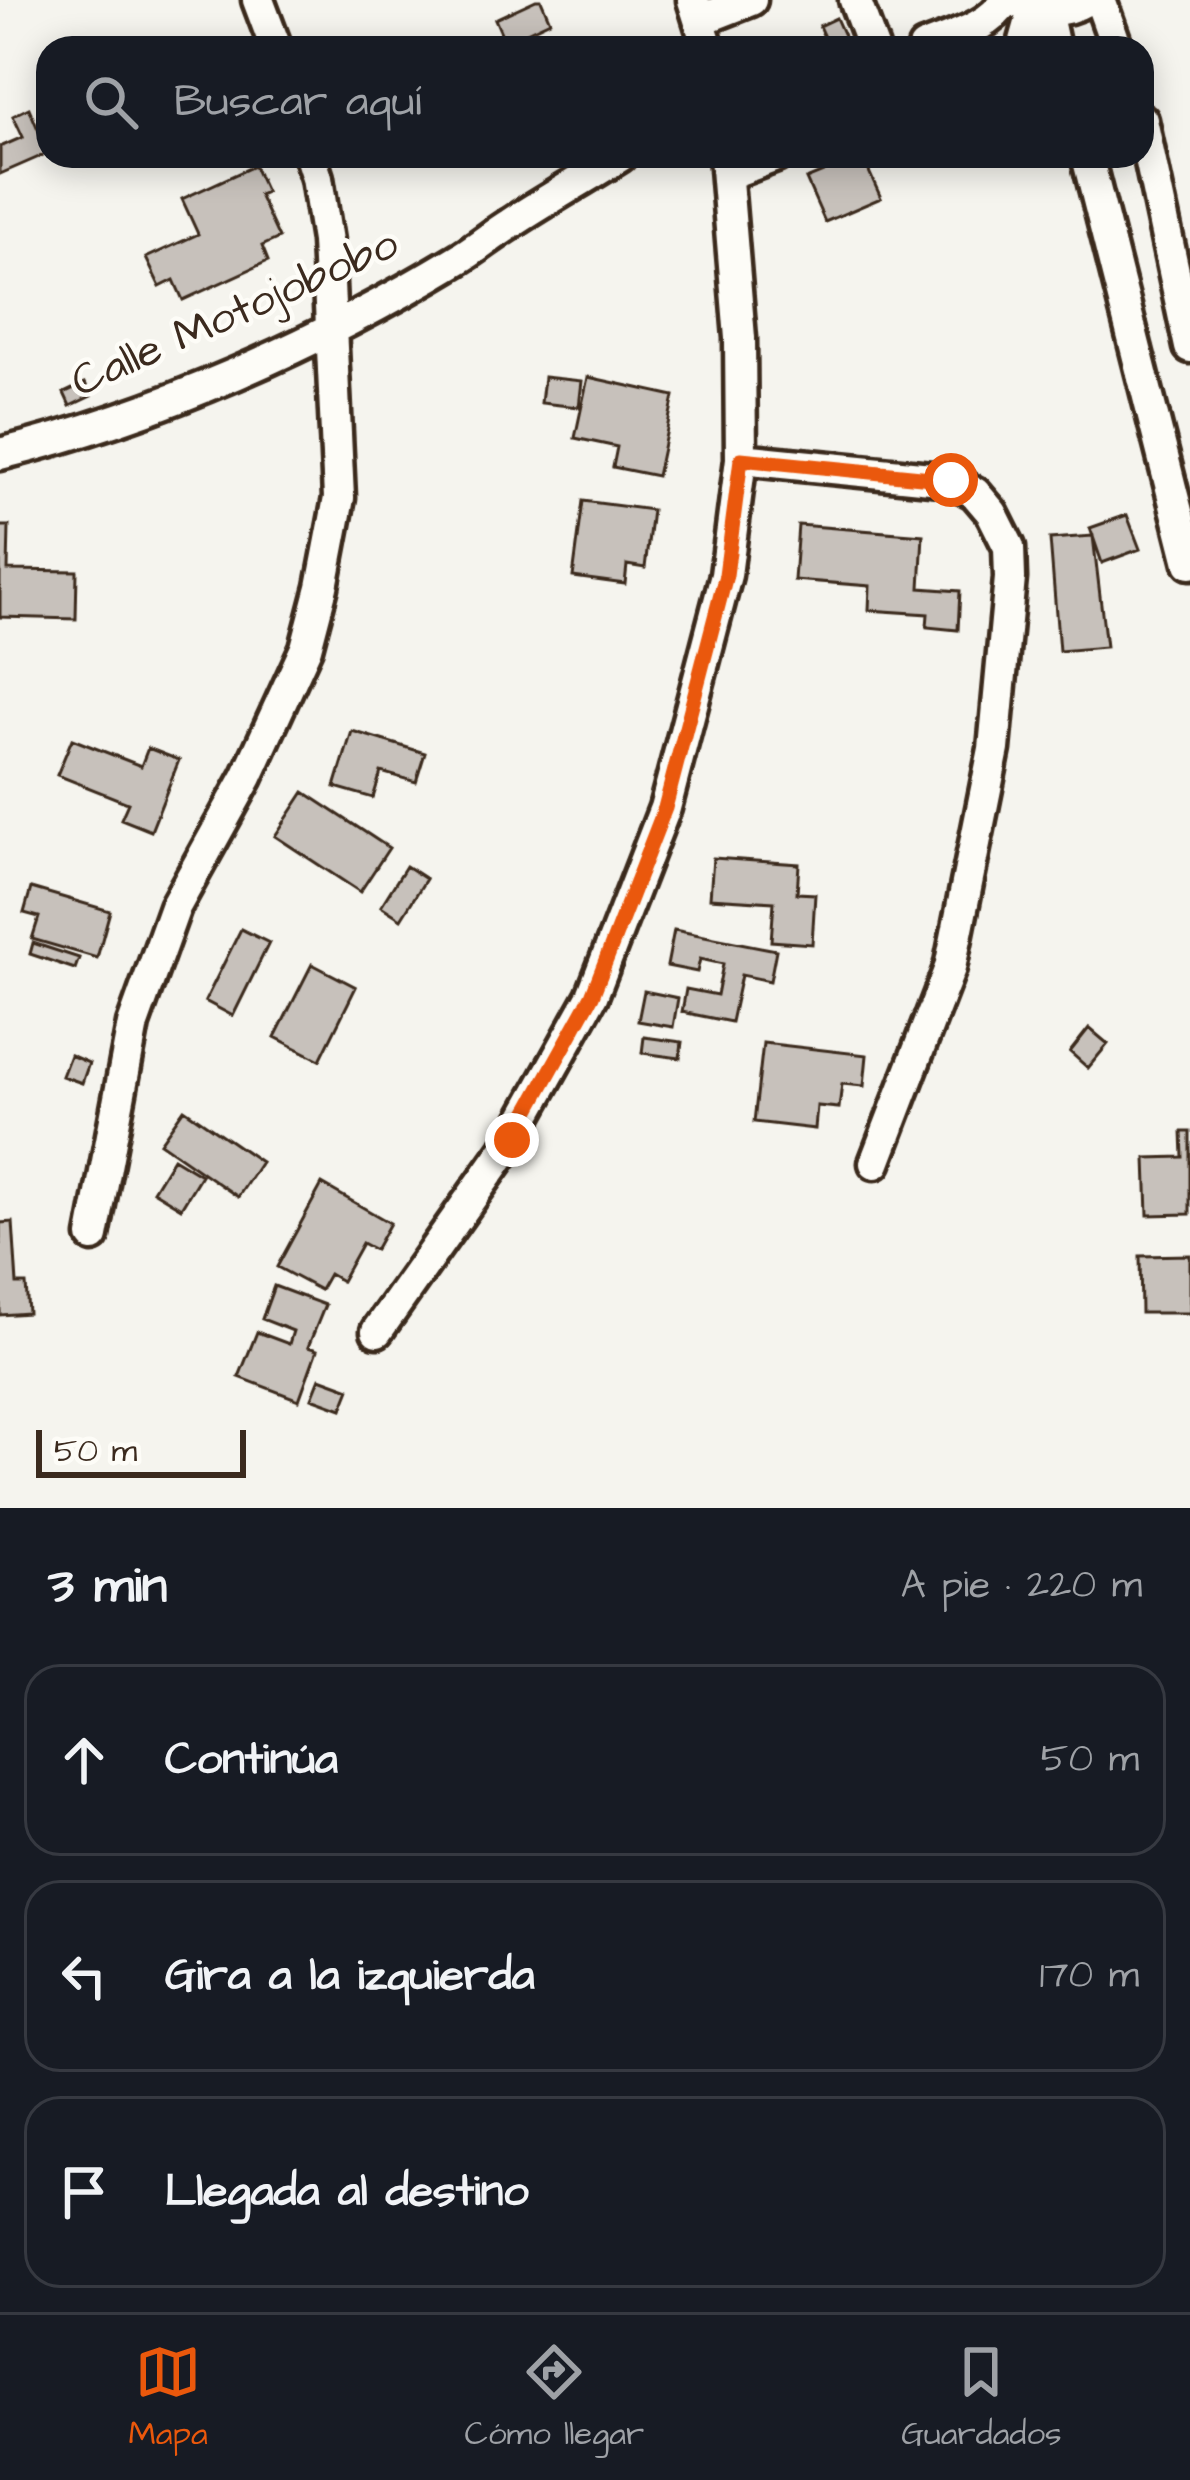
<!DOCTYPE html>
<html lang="es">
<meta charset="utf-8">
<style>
body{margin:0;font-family:"Architects Daughter",sans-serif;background:#20242c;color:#f1f3f6}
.scale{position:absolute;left:36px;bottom:30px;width:210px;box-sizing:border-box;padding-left:12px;border:6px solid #3b2a1e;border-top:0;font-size:33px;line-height:42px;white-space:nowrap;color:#3b2a1e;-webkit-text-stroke:9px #fdfcf7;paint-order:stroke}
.stop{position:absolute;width:36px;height:36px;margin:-27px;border:9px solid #ea580c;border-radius:50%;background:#fff}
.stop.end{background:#ea580c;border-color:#fff;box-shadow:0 3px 12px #0008}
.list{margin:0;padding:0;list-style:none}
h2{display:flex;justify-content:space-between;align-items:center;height:156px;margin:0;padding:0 48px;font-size:51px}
h2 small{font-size:39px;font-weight:400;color:#9ea1a6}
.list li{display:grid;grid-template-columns:78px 1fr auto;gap:36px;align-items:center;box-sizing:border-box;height:192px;margin:0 24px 24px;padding:0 24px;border:3px solid #363941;border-radius:36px}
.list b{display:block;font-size:45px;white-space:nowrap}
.list em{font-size:39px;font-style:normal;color:#9ea1a6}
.icon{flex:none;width:66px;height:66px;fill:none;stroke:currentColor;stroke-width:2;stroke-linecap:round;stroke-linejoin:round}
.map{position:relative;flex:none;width:1190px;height:1508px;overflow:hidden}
.search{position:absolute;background:#171b24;box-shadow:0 6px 30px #0003;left:36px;right:36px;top:36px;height:132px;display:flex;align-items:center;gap:30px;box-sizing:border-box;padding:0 42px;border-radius:36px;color:#9ea1a6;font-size:45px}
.sheet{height:804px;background:#171b24}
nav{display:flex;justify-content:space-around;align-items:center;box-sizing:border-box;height:168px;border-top:3px solid #363941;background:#171b24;font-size:33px;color:#9ea1a6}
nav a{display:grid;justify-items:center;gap:6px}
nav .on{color:#ea580c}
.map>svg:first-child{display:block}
.building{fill:#c7c1bb;stroke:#3b2a1e;stroke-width:3}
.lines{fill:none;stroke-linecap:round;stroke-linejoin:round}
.street-casing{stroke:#3b2a1e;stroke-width:39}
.street{stroke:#fdfcf7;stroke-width:30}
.route{stroke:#ea580c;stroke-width:15}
.labels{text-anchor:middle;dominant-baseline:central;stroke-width:9;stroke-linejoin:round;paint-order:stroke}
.street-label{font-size:45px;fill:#3b2a1e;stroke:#fdfcf7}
</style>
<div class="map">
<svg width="1190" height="1508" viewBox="0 0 1190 1508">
<rect width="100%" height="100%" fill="#f5f4ee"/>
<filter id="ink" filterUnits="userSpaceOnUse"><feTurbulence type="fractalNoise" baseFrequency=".00833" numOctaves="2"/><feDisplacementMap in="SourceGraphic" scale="24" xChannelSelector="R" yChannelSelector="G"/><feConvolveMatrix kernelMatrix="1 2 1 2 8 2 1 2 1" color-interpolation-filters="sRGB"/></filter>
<g filter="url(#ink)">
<path class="building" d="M536,0h5l9,21 -45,21 -10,-23z
M836,18l9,20 -17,8 -9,-20z
M29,108l19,45 -48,21v-27l23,-10 -10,-21z
M862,156l19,42 -56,24 -19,-43z
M254,166l12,26 -7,3 20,43 -17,8 6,15 -85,39 -9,-20 -14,7 -14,-29 52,-24 -16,-35z
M544,377l38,4 -3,26 -38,-4z
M588,377l86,19 -17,80 -44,-9 4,-20 -42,-9z
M85,383l6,13 -21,10 -6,-13z
M583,501l69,9 -7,58 -18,-3 -2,19 -52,-7z
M1127,515l13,34 -38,14 -12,-35z
M798,525l125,10 -3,53 40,3 -2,39 -31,-3 1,-13 -59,-4 1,-24 -76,-6z
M0,526h9l-1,44 69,1 -1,48 -76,-2z
M1093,536l13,111 -47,4 -9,-112z
M352,731l73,22 -9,29 -35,-10 -8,26 -38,-11z
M72,739l69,27 7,-18 31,12 -28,71 -30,-12 7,-16 -71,-28z
M304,792l85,56 -29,44 -85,-56z
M713,858l86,6 -2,29 18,1 -3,50 -41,-3 3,-39 -64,-4z
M406,866l20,13 -25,40 -20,-13z
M31,888l79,23 -13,47 -65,-19 7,-22 -15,-4z
M241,929l28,14 -36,73 -28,-15z
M674,930l102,20 -6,31 -29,-6 -10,47 -49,-10 4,-23 31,6 6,-31 -23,-5 -3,13 -30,-6z
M33,943l46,15 -4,11 -45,-15z
M312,964l44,23 -36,73 -45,-23z
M644,991l34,7 -5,29 -35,-6z
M1089,1028l19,16 -20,24 -18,-16z
M644,1037l38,5 -2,16 -38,-5z
M763,1043l104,12 -3,31 -22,-2 -3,24 -22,-2 -2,23 -61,-7z
M70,1055l19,8 -7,20 -20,-7z
M184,1109l77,53 -23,35 -78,-54z
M1182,1132h8v82l-42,1 -2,-57 37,-1z
M173,1158l28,17 -20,33 -28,-17z
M322,1184l68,39 -15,27 -13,-7 -21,38 -12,-7 -9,16 -43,-23z
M13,1222l4,62h9l2,29 -28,2v-92z
M1190,1255v58h-49l-1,-57z
M274,1286l51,19 -17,42 9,3 -18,50 -60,-23 18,-45 32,12 4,-13 -31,-12z
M320,1378l30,11 -8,20 -30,-11z"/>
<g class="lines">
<g class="street-casing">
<path id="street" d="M258,0l18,48
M693,0l15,48
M855,0l18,48
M1012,0c25,12 50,14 74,0
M1100,0l17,48
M1046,11l8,37
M700,20l51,-20
M924,48c29,-12 65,-20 82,-48
M1023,48l11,-39
M1142,120l48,227
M1087,156l103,407
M728,174l48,-18
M0,454c158,-39 318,-110 457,-194 19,-11 35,-25 53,-36 36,-24 74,-45 110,-68
M741,459l210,21 24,13 17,20 17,34 1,31 -16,171 -44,219 -75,195
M93,1236l40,-212 42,-117 72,-130 59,-129 16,-61 17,-89 -12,-257 -10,-63 -7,-22
M377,1331l135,-191 80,-144 73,-188 61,-233 15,-116 -1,-121 -15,-182"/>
</g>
<use href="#street" class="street"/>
</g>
</g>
<g class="lines" filter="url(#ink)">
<path class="route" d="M512,1140l80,-144 73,-188 61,-233 15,-116 210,21"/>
</g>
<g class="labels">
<g class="street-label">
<text transform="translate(235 313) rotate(-24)">Calle Motojobobo</text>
</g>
</g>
</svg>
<div class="scale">50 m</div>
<div class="stop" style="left:951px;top:480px"></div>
<div class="stop end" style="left:512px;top:1140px"></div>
<div class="search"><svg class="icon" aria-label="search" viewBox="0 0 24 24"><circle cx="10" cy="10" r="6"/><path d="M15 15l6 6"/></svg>Buscar aquí</div>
</div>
<section class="sheet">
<h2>3 min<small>A pie · 220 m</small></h2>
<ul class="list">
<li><svg class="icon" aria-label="ahead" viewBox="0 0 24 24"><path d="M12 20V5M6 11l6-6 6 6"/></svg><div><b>Continúa</b></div><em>50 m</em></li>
<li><svg class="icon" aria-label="left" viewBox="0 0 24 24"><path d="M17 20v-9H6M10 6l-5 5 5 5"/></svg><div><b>Gira a la izquierda</b></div><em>170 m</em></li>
<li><svg class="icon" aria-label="arrive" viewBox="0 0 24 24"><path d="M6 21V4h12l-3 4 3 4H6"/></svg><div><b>Llegada al destino</b></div></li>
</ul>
</section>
<nav>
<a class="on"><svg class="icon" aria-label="map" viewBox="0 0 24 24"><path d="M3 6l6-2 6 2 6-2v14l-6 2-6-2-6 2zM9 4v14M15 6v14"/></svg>Mapa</a>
<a><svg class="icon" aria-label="directions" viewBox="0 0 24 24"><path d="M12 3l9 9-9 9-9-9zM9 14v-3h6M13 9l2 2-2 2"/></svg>Cómo llegar</a>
<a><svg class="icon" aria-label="saved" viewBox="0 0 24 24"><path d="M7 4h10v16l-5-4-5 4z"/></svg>Guardados</a>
</nav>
